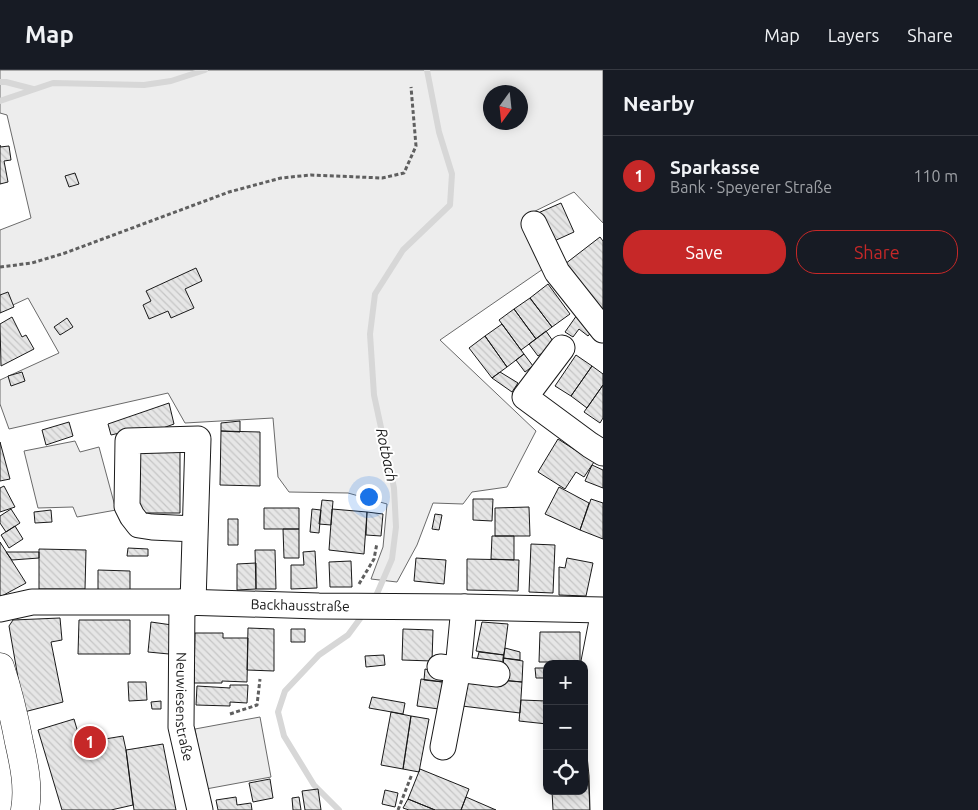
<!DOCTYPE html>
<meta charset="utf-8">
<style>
body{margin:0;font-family:Ubuntu,sans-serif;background:#242831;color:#f1f3f6}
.controls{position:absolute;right:15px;bottom:15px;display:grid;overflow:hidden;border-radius:10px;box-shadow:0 2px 12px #0003}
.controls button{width:45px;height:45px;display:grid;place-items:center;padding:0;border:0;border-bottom:1px solid #363941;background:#171b24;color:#f1f3f6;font:25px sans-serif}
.compass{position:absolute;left:483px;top:15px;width:45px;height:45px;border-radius:50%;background:#171b24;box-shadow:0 2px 12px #0003;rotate:195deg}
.you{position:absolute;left:368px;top:426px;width:18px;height:18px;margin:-12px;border:4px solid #fff;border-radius:50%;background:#1a73e8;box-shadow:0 0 0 8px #1a73e833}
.badge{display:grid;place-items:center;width:32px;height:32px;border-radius:50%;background:#c62828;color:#fff;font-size:16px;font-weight:700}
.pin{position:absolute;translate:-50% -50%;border:2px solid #fff;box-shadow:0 1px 5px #0006}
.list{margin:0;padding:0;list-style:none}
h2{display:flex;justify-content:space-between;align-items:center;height:65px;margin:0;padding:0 20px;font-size:21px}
h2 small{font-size:16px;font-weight:400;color:#9ea1a6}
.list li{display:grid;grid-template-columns:32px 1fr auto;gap:15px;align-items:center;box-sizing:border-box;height:80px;padding:0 20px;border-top:1px solid #363941}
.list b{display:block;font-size:19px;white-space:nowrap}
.list p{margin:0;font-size:16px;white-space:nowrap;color:#9ea1a6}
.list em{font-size:16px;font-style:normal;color:#9ea1a6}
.actions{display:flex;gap:10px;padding:15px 20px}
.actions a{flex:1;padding:11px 0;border:1px solid #c62828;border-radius:20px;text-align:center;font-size:18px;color:#c62828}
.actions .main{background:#c62828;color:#fff}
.icon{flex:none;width:28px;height:28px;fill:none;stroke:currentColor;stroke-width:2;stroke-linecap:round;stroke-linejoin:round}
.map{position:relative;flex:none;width:603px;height:740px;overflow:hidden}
header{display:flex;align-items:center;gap:30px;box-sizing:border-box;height:70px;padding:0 25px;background:#171b24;border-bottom:1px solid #363941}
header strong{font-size:24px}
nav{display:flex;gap:28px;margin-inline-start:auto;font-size:18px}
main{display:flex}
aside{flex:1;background:#171b24}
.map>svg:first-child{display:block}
.built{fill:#ededed;stroke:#6a6a6a;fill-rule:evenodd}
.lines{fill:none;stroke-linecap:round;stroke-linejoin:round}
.stream{stroke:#d7d7d7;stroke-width:6}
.building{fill:url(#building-back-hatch);stroke:#1a1a1a}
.minor-casing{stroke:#1a1a1a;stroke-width:27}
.major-casing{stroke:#1a1a1a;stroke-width:29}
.path{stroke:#5f5f5f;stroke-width:3;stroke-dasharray:4 2.5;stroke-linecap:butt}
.minor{stroke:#fff;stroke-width:25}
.major{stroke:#fff;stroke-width:28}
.labels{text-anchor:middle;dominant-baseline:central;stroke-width:4;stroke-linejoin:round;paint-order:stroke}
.street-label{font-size:14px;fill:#1a1a1a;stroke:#fff}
.water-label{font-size:15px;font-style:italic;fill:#1a1a1a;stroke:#fff}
</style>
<header>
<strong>Map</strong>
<nav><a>Map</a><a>Layers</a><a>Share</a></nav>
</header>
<main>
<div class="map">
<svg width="603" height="740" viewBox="0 0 603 740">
<defs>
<pattern id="building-back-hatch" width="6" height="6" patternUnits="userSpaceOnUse" patternTransform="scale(1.25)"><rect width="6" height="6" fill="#e6e6e6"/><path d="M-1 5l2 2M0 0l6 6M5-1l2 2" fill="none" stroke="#c5c5c5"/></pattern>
</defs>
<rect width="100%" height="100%" fill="#fff"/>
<path class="built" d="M0,0h603v153l-29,-31 -51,25 20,52 -103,71 96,91 -29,56 -35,5 -9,12 -30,-1 -16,42 -20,37 -26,-3 12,-32 4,-43 -39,-11 -59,-1 -11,-15 -5,-59 -88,5 -17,-30 -159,36 -9,-25v-24l59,-27 -31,-55 -28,13v-81l31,-12 -24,-103 -7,-2zM490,22h30v30h-30z
M75,371l5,11 19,-5 17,63 -39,7 -4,-10 -35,1 -14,-57z
M260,647l11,60 -65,12 -11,-60z"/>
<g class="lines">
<path class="stream" d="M0,12h6l27,7
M0,31l53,-18 91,2 27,-4 34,-11
M374,530l2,-4 16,-37 4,-32 -2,-39 -20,-93 -4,-61 5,-40 28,-44 47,-45 2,-31 -13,-42 -12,-62
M339,740l-25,-25 -30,-49 -6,-24 7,-21 34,-36 29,-20 17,-23"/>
</g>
<path class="building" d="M0,75v2l9,-1 2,14 -7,1 4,21 -8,2z
M75,103l4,11 -10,3 -4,-11z
M561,133l13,29 -22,10 -14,-29z
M600,167l3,4v72l-38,-49z
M196,198l6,13 -17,8 9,19 -23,10 -3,-7 -19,8 -6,-14 8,-4 -5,-10z
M548,214l22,30 -18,13 -22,-29z
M8,222l6,15 -14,6v-18z
M530,228l22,29 -16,12 -22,-30z
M514,239l22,30 -15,11 -22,-30z
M577,245l16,15 -5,6 -9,-7 -6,8 -8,-5z
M12,247l10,20 4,-2 8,14 -33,17 -1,-42z
M67,248l6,9 -13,8 -6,-8z
M502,254l22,30 -17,13 -22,-31z
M546,261l9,13 -17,12 -9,-12z
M485,266l22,31 -15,11 -23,-30z
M524,284l9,12 -8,6 -9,-12z
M576,285l16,11 -21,30 -16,-10z
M592,296l11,8v11l-16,23 -16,-12z
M22,302l3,9 -14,5 -3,-10z
M500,302l18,11 -6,9 -20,-14z
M603,315v33l-3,5 -16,-11z
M169,333l5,21 -22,8 -24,-1 -17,4 -3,-11z
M240,351v11l-19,-1v-8z
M69,352l4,14 -27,9 -4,-15z
M221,361l39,1v54l-40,-1z
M558,369l36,23 -10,15 -8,-5 -11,17 -27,-17z
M0,372l10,37 -10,2z
M139,380h41v63h-39l-3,-3z
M592,395l11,5v18l-18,-7z
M4,416l11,21 -15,5v-24z
M559,417l30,16 -9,27 -35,-16z
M473,429h20l-1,22 -19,-1z
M591,429l12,4v36l-23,-9z
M322,430l11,1 -2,24 -12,-1z
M529,437l1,29h-35v-28z
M264,438h35v21h-35z
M11,439l9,14 -14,9 -6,-9v-7z
M312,439l9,1 -2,23 -9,-1z
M332,439l35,3 -3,42 -35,-4z
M51,440l1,12 -17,1 -1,-11z
M367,442l16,2 -2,22 -15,-1z
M435,444l7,1 -3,15 -7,-1z
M228,449h10v26h-10z
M15,456l8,13 -14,9 -8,-13z
M283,459h16v29h-15z
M492,466h22v24l-23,-1z
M0,472l26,41 -26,14z
M531,474l24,1 -2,48 -24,-1z
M128,478l20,1v7h-21z
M39,479l47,1 -1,39h-46z
M255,480h20l1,39h-20z
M315,481l2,37 -26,1v-24h13l-1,-13z
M6,482h33v6l-27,2z
M416,488l30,2 -2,24 -30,-3z
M567,488l26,5 -7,33 -27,-1v-28l6,1z
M467,489l52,1 -1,31 -51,-1z
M351,491l1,26h-22l-1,-25z
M256,493v26l-19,1v-26z
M98,500l32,1v19h-32z
M60,548l2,22 -11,2 12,60 -39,10 -15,-86 4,-6z
M79,550h51v34h-52z
M151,552l21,3 -3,29 -21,-2z
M482,552l26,2 -4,31 -28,-4z
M248,558l26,1v42l-27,-1z
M291,559h14v13h-14z
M403,559l30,1 -1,31 -30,-1z
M540,562h40v30h-41z
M195,563h28v5h25l-1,44 -25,-1v2h-28z
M505,578l15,4v8l-17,-2z
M479,582l25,3 -1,12 -27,-3z
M384,585l1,10 -19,2 -1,-11z
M503,588l20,3 -1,21 -20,-2z
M535,598h12v10h-11z
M425,599l20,4 -2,9 -19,-2z
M421,609l29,4 -4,27 -29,-4z
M497,610l25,2 -2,31 -58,-7 2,-25z
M128,612h18l1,18 -18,1z
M230,615h18l-1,18 -17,-1v4l-34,-1 1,-19 33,2z
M372,627l33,6 -2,11 -34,-6z
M521,630l26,1v23l-28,-3z
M161,631v8h-9l-1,-7z
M391,642l20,4 -8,53 -22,-4z
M411,646l18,3 -10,53 -16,-3z
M74,649l7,24 42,-7 3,14 7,55 -22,5h-49l-24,-80z
M163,674l13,66h-42l-8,-60z
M420,699l49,20 -8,21h-26l-27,-11z
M584,702h4l2,38h-37l-1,-19h32z
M270,709l3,19 -20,4 -4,-19z
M318,719l3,21h-16l-3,-19z
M385,720l13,3 -3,14 -13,-3z
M236,727l1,8 14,-2 1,7h-34l-2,-10z
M299,727l2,13h-8l-1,-12z
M466,727l30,13h-35z
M408,729l27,11h-26l-6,-2z"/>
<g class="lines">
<g class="minor-casing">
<g id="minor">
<path d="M534,154l23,48 46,58"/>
<path d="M562,278l-37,49 65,48 13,8"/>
<path id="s1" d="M182,532l-1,125 19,83"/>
<path d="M193,533l5,-164 -70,2 -1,65 5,10 7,9 13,2 43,2"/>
<path id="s2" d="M0,539l32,-7h150l137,4 145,1 139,3"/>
<path d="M440,597l57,7"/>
<path d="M443,677l15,-78 6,-62"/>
<path d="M603,740l-1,-35 -8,-80v-33l9,-46"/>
</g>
</g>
<g class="major-casing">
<path id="major" d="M0,597c8,24 14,49 19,75 5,22 10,45 6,68"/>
</g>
<path class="path" d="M0,197l32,-4 33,-10 164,-61 52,-14 30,-3 71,3 22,-5 12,-27 -5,-59
M359,514l15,-25 3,-16
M230,644l27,-9 3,-26
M398,740l14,-36"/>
<use href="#minor" class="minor"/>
<use href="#major" class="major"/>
</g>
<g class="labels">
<g class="street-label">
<text stroke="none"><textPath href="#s2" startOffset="301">Backhausstraße</textPath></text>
<text stroke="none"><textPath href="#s1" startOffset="105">Neuwiesenstraße</textPath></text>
</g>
<g class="water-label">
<text transform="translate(387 385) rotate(78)">Rotbach</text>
</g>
</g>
</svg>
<div class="controls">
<button>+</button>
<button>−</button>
<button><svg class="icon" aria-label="locate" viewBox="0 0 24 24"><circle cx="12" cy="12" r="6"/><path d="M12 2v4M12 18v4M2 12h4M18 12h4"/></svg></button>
</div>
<svg class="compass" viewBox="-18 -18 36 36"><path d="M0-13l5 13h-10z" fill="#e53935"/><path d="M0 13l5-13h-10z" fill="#9ea1a6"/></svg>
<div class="you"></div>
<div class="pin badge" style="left:90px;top:672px">1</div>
</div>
<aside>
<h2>Nearby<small></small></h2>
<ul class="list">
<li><span class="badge">1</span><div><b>Sparkasse</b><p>Bank · Speyerer Straße</p></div><em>110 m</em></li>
</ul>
<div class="actions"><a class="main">Save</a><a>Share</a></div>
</aside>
</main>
